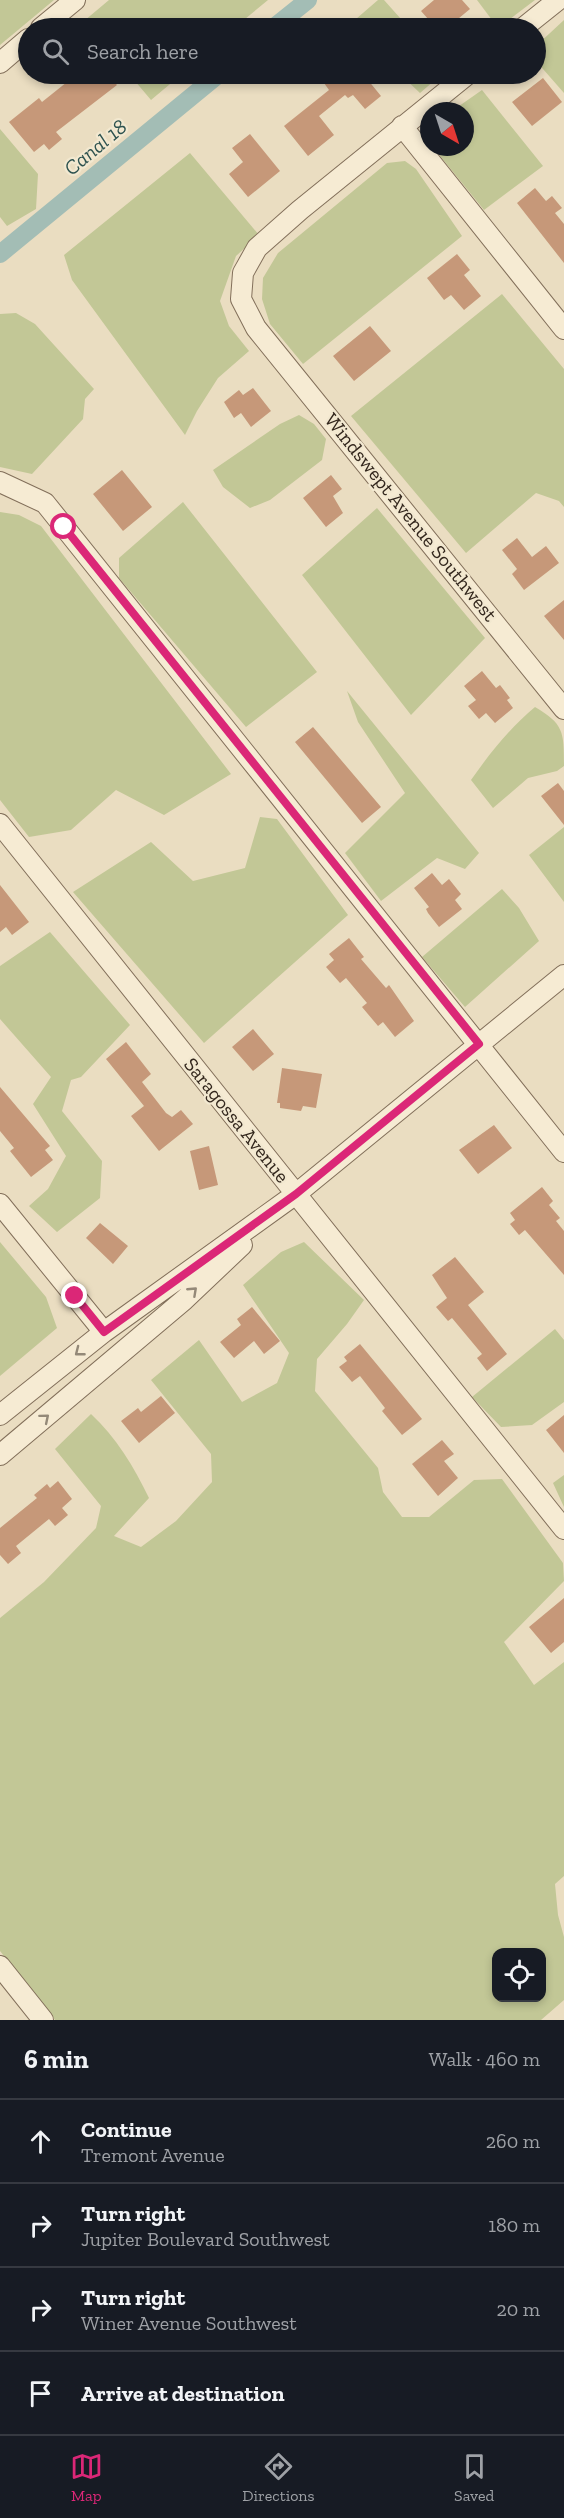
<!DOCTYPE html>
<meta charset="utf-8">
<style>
body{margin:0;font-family:"Zilla Slab",serif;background:#242831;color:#f1f3f6}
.controls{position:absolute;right:18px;bottom:18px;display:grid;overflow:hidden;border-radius:12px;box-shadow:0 3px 9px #0003}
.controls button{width:54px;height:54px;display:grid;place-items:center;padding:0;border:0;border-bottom:2px solid #363941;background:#171b24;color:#f1f3f6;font:30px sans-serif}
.compass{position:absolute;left:420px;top:102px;width:54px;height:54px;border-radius:50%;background:#171b24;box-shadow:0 3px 9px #0003;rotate:141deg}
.stop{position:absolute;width:18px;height:18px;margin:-14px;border:4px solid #db2777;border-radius:50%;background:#fff}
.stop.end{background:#db2777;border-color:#fff;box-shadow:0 2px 6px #0008}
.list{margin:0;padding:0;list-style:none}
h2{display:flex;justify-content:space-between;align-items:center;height:78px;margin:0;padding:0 24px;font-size:26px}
h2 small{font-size:20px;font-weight:400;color:#9ea1a6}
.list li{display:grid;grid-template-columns:39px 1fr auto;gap:18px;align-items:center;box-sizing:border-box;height:84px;padding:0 24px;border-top:2px solid #363941}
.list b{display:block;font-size:22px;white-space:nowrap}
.list p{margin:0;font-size:20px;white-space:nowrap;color:#9ea1a6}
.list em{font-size:20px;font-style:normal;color:#9ea1a6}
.icon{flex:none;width:33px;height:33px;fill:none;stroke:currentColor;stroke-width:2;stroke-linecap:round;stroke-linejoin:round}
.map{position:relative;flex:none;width:564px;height:2020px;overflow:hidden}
.search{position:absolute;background:#171b24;box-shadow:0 3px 9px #0003;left:18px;right:18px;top:18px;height:66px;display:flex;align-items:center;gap:15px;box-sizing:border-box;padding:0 21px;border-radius:33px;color:#9ea1a6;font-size:22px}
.sheet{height:414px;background:#171b24}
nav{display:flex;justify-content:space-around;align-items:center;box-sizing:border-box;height:84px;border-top:2px solid #363941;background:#171b24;font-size:16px;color:#9ea1a6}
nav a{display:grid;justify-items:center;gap:3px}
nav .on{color:#db2777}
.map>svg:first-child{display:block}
.green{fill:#c2c796;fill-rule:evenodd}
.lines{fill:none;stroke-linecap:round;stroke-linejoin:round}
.canal{stroke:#a3bdb5;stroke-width:18}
.building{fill:#c69879}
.minor-casing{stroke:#826f5a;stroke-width:22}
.minor{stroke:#f6ebd3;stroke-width:20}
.oneway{stroke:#948978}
.route{stroke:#db2777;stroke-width:8}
.labels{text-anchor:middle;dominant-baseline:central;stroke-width:4.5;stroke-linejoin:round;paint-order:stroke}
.street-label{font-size:20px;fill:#33271d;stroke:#f2e8d0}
.water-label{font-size:21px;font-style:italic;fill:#2d524f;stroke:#f2e8d0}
</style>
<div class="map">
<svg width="564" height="2020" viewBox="0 0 564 2020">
<rect width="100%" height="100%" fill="#eaddc1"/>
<path class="green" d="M0,0h54l-54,45z
M109,0h159l-34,28h-143l-7,-7z
M378,0h6l25,28h-48l-5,-9z
M477,0h58l-37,28z
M564,20v73l-28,-32v-15z
M129,74h53l-31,26z
M400,74h42l-22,19z
M482,90l61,76 -59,44 -48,-59 -1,-4h30v-36h-13z
M0,129l38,45 -2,35 -29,17 -7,-9z
M190,153l69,82 -23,21 -16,45 9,25 20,25 -31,27 -21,33 -12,24 -113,-155 -8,-25z
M405,161l11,8 46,67 -159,128 -33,-40 -8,-25 1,-21 15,-25 109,-90z
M502,294l62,75v138l-5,-6 -23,-8 -70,60 -115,-137z
M16,313l19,11 59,65 -9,10 -2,20 -51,55 -32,-7v-153z
M299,415l15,9 12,15 -4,21 -52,40 -20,8 -27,-21 -10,-17 67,-46z
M183,502l134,170 -71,55 -127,-149v-20z
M377,508l108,130 -74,77 -109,-140z
M0,512l19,3 22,11 190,248 -67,41 -48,-25 -45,40 -42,7 -29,-37z
M347,691l132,162 -14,16 -28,-11 -56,43 -36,-48 60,-60 -47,-71z
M535,707c29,17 29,25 29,59l-7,5 -29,7 -35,30 -22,-28c19,-27 38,-51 64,-73z
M260,817l17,2 71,96 -144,128 -131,-151 78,-50 42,39 52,-13z
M564,827v75l-35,-47z
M502,889l17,19 20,33 -74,66 -43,-50z
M50,932l80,93 -49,52 -10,3 -9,31 40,50 -2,37 -43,34 -28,-26 19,-17 18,-33 -33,-52 18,-27 -51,-58v-53z
M0,1242l46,55 11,31 -57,48z
M304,1242l60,58 -17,24 -30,35 -2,32 63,77 5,24 19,25h27l45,-37 28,-1 61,84 1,18 -60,61 30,43 30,-23v214l-9,8 3,31 6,22v63l-23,20h-486l-55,-69v-333l44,-36 52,-54 5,-22 -46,-57 36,-35c25,23 43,53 58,84l-35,38 27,11 35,-26 36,-39 -1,-28 -60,-74 48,-40 43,62 35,-19 12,-30 -46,-68 38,-33zM496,1952h46v46h-46z
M555,1329l9,11v62l-32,23 -31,2 -29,-30z
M564,1475v32l-11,-24z"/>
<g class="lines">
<path class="canal" d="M273,28l35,-28
M0,254l219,-180"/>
</g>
<path class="building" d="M434,0h28l8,9 -23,19h-11l-15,-17z
M77,74h30l10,11 -61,47 6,7 -13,11 -5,-6 -10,8 -25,-30 30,-24 3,4z
M335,74h28l18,22 -16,13 -12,-14 -5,3 -3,-3 -26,21 15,19 -26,21 -24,-30 45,-36 -5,-7z
M543,78l19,24 -30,24 -20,-24z
M250,134l30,37 -32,26 -19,-23 14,-12 -11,-14z
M535,188l11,13 6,-5 10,12 -7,5 9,11v39l-47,-60z
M457,254l13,16 -6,5 17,21 -17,14 -13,-15 -7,5 -17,-22z
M370,326l21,25 -37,30 -21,-25z
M253,388l18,23 -20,16 -10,-14 -7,5 -10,-16 15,-12 4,5z
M122,470l30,37 -29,24 -30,-37z
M331,475l11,14 -9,7 10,17 -17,14 -23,-29z
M517,538l15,19 14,-11 13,17 -35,27 -12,-16 5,-5 -15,-19z
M564,600v40l-20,-24z
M482,671l14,17 4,-3 10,13 -3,2 6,8 -18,15 -9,-10 -7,6 -11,-13 8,-6 -12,-14z
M313,727l68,80 -19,16 -67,-81z
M558,783l6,8v34l-23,-29z
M432,873l10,12 7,-6 12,15 -6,6 7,9 -23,18 -11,-14 -2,-4 3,-2 -15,-19z
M0,885l29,37 -17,13 -6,-8 -6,5z
M349,938l15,19 -3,2 25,29 3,-3 25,36 -19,16 -12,-15 -5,4 -16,-19 5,-4 -21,-25 -6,5 -14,-16 8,-7 -5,-6z
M253,1029l21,25 -21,17 -21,-24z
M126,1042l25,32 -9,8 24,31 6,4 9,-7 12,14 -34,27 -28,-35 13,-10 -38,-47z
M282,1068l40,6 -6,34 -13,-2 -2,5 -21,-3v-5h-3z
M0,1087l50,59 -5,4 8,10 -22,17 -21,-26 4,-3 -14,-17z
M494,1125l18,23 -34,26 -19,-24z
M209,1146l9,39 -19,5 -9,-39z
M542,1187l11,14 -4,4 11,13 -4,3 8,10v44l-39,-45 -6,5 -9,-11 5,-4 -5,-7z
M100,1223l28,23 -15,18 -27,-26z
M455,1257l29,35 -16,13 39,49 -20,17 -10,-13 5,-4 -30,-36 -4,3 -12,-14 11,-9 -15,-23z
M252,1307l28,34 -16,13 -10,-13 -20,17 -14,-16 21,-17 -4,-6z
M360,1344l62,75 -20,16 -20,-24 3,-3 -25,-32 -8,6 -13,-15 8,-6 -3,-4z
M161,1396l14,17 -36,30 -18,-22 17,-13 3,4z
M564,1415v38l-18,-23z
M442,1440l12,14 -10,7 14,17 -20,18 -26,-32z
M58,1481l14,18 -10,9 6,7 -13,11 -6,-7 -33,27 5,7 -13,11 -8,-9v-27l37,-30 -3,-3 13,-11 3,4z
M564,1598v44l-13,11 -22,-26z"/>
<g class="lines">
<g class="minor-casing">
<path id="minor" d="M41,28l34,-28
M523,28l35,-28
M0,63l28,-24
M468,74l-168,136 -43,38 -14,25 -2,26 15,29 308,381
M402,126l162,203
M0,482l45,21 519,649
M0,824l564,705
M0,1204l104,128
M0,1415l104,-83 192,-138 268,-219
M0,1455l184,-155 58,-55
M0,1966l43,54"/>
</g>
<use href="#minor" class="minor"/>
</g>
<defs><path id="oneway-chevron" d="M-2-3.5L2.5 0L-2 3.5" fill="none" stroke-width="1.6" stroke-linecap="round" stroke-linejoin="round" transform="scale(1.5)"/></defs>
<g class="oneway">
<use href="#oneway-chevron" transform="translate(193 1291) rotate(-43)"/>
<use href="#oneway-chevron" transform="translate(79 1352) rotate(142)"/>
<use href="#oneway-chevron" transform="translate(45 1418) rotate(-40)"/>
</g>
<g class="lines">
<path class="route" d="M64,527l415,517 -183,150 -192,138 -29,-36"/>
</g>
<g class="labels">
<g class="street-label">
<text transform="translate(411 517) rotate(51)">Windswept Avenue Southwest</text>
<text transform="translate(237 1120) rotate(51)">Saragossa Avenue</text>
</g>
<g class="water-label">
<text transform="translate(95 147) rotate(-40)">Canal 18</text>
</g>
</g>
</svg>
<div class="controls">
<button><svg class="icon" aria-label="locate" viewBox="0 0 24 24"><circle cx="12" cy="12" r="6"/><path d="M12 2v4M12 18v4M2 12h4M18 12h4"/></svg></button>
</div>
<svg class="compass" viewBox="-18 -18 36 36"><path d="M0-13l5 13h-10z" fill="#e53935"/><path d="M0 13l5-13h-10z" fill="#9ea1a6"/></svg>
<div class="stop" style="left:64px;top:527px"></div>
<div class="stop end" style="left:75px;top:1296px"></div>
<div class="search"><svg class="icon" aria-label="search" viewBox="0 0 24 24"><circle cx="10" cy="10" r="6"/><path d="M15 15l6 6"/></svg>Search here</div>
</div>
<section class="sheet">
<h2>6 min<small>Walk · 460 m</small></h2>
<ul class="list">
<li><svg class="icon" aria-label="ahead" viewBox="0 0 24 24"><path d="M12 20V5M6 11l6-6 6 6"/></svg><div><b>Continue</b><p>Tremont Avenue</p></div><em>260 m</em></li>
<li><svg class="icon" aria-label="right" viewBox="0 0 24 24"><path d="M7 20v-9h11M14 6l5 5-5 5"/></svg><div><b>Turn right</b><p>Jupiter Boulevard Southwest</p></div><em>180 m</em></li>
<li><svg class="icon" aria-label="right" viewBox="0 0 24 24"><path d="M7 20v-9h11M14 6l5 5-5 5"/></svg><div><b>Turn right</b><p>Winer Avenue Southwest</p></div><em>20 m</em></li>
<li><svg class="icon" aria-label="arrive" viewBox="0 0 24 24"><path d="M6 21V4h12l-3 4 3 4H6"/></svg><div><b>Arrive at destination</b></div></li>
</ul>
</section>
<nav>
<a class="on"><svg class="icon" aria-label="map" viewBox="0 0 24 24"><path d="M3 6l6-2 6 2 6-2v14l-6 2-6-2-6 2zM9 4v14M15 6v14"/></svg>Map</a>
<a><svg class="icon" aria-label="directions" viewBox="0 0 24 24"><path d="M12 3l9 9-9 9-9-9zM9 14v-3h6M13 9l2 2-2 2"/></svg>Directions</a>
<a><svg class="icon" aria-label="saved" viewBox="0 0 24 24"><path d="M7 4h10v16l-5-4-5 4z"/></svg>Saved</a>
</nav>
